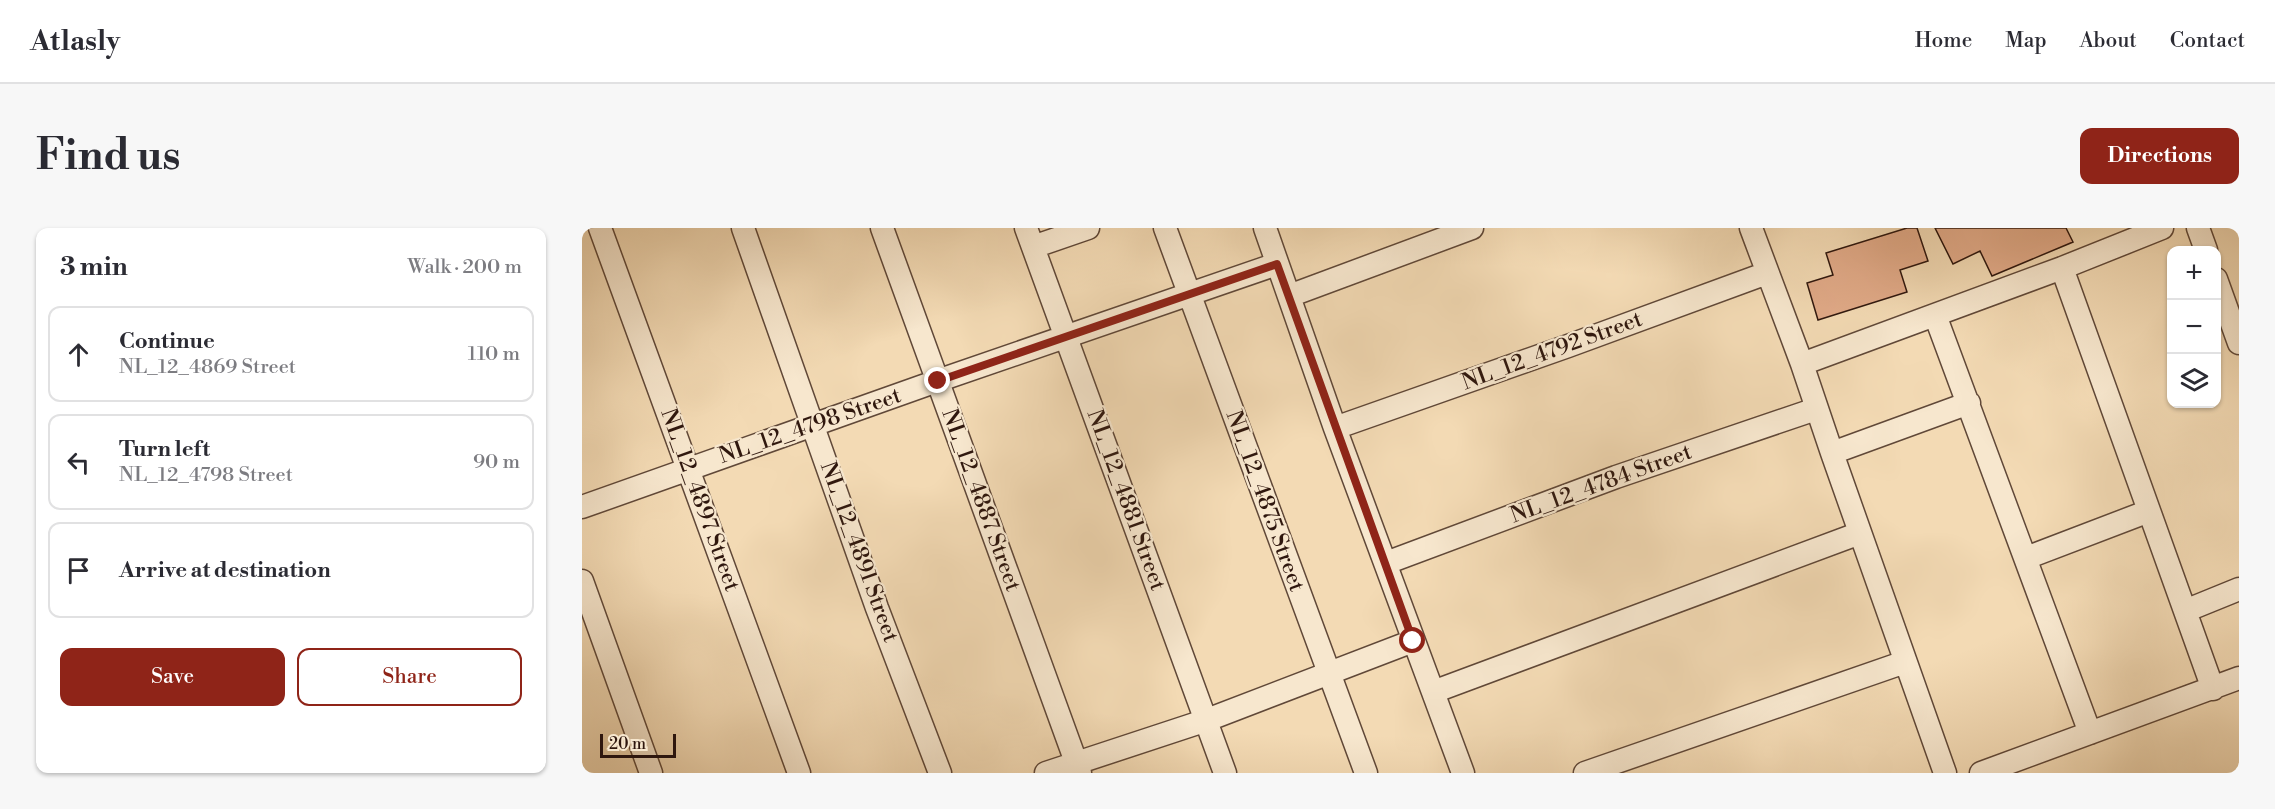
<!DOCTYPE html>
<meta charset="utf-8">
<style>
body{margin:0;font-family:"Libre Bodoni",serif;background:#f7f7f7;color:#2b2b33}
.controls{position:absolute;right:18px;top:18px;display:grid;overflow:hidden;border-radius:12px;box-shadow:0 2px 4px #0004}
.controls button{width:54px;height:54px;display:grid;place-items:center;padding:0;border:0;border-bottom:2px solid #e1e1e2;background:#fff;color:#2b2b33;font:30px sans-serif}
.scale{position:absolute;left:18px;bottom:15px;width:76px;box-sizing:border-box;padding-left:6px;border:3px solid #2f170e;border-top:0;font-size:16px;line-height:21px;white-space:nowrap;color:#2f170e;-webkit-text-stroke:4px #f7e7ce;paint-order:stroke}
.stop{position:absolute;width:18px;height:18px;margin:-14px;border:4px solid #8f2418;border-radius:50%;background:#fff}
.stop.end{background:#8f2418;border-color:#fff;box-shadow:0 2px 6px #0008}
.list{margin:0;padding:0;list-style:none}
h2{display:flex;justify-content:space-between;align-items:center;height:78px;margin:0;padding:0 24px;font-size:26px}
h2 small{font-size:20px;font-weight:400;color:#7c7c81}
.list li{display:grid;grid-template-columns:39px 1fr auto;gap:18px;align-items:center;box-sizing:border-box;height:96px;margin:0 12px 12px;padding:0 12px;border:2px solid #e1e1e2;border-radius:12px}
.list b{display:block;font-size:22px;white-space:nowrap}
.list p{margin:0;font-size:20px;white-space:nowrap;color:#7c7c81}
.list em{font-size:20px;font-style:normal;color:#7c7c81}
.actions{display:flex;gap:12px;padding:18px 24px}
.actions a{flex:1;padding:14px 0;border:2px solid #8f2418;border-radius:12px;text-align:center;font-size:21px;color:#8f2418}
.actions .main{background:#8f2418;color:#fff}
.icon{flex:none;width:33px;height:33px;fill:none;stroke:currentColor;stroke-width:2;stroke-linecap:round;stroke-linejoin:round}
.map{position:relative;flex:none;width:1657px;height:545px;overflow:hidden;border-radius:12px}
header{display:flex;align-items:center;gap:36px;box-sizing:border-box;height:84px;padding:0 30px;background:#fff;border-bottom:2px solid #e1e1e2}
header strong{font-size:28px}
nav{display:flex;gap:33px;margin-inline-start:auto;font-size:21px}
.intro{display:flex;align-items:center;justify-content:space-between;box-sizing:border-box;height:144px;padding:0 36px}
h1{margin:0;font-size:42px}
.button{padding:15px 27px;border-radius:12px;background:#8f2418;color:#fff;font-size:21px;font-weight:700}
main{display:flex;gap:36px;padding:0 36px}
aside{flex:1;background:#fff;border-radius:12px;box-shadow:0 2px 4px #0004}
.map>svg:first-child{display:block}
.building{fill:#e1aa88;stroke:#2f170e;stroke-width:1.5}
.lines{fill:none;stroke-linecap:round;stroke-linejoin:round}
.street-casing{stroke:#604838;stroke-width:25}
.street{stroke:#f7e7ce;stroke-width:22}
.route{stroke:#8f2418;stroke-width:8}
.labels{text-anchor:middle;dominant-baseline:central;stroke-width:4.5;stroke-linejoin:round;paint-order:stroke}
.street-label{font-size:22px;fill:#2f170e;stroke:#f7e7ce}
</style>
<header>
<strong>Atlasly</strong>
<nav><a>Home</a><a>Map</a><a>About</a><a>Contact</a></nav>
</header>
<div class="intro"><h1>Find us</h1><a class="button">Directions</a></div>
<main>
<aside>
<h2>3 min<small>Walk · 200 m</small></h2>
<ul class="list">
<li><svg class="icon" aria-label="ahead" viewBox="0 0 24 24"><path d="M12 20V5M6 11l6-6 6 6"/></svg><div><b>Continue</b><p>NL_12_4869 Street</p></div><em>110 m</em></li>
<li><svg class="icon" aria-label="left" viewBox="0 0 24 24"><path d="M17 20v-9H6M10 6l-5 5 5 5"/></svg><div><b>Turn left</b><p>NL_12_4798 Street</p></div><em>90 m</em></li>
<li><svg class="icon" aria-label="arrive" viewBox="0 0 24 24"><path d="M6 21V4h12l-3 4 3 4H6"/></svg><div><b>Arrive at destination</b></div></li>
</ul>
<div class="actions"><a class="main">Save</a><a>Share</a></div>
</aside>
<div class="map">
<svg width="1657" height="545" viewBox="0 0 1657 545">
<rect width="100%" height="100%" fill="#f3dab4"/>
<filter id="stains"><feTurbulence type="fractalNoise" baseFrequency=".00333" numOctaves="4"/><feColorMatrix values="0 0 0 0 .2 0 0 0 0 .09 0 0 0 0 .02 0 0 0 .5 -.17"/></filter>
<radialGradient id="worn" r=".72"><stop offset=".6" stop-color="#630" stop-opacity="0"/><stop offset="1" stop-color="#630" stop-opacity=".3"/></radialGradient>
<path class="building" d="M1325,0h10l11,33 -28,9 7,22 -89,28 -11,-37 26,-8 -7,-22z
M1353,0h131l7,14 -81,34 -12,-25 -27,13z"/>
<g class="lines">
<g class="street-casing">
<path id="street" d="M18,0l199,545
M161,0l134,380 63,165
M300,0l198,545
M444,0l199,545
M583,0l201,545
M683,0l70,200 128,345
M1169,0l51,136 30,89 113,320
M1616,0l8,22
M451,19l55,-19
M1480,40l151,421
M1634,51l23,64
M707,68l183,-68
M1353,87l155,418
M1220,136l260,-96 100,-40
M753,200l233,-82 199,-73
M1250,225l137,-50
M0,279l355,-126 340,-117
M1444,330l123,-47
M804,335l230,-86 200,-68
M0,353l69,192
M1603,383l54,-22
M851,464l427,-159
M464,545l161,-53 206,-79
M1003,545l320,-111
M1399,545l258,-95"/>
</g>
<use href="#street" class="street"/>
</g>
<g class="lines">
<path class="route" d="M356,153l339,-117 136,377"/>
</g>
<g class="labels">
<g class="street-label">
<text transform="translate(970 123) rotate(-20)">NL_12_4792 Street</text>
<text transform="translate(228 198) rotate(-19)">NL_12_4798 Street</text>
<text transform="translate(1019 256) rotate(-20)">NL_12_4784 Street</text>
<text transform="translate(118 272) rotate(70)">NL_12_4897 Street</text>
<text transform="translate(399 272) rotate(70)">NL_12_4887 Street</text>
<text transform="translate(544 272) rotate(70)">NL_12_4881 Street</text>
<text transform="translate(683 273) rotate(70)">NL_12_4875 Street</text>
<text transform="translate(277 324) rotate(70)">NL_12_4891 Street</text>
</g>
</g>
<rect width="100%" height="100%" filter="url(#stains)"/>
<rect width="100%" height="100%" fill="url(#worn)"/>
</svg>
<div class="controls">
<button>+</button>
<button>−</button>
<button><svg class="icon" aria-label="layers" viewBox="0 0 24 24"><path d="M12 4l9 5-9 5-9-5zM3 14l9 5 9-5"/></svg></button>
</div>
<div class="scale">20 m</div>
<div class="stop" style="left:831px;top:413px"></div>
<div class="stop end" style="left:356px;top:153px"></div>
</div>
</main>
